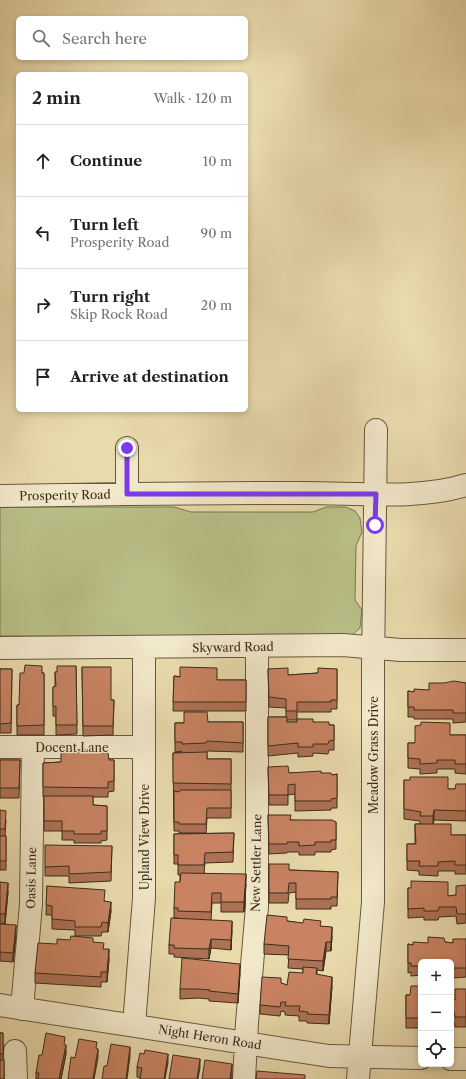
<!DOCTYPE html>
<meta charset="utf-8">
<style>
body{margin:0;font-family:"Libre Caslon Text",serif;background:#f6f6f6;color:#202124}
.controls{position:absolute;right:12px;bottom:12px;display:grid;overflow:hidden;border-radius:6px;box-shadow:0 2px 6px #0003}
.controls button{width:36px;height:36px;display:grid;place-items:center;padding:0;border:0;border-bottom:1px solid #e0e0e0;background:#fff;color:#202124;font:20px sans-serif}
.stop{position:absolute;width:12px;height:12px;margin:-9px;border:3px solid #7c3aed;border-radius:50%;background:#fff}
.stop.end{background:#7c3aed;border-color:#fff;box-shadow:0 1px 4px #0008}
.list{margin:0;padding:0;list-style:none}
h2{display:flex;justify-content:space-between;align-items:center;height:52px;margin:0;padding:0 16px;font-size:17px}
h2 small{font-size:13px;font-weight:400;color:#757577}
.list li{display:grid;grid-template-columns:26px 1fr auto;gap:12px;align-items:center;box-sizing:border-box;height:72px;padding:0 16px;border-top:1px solid #e0e0e0}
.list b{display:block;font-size:15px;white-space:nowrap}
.list p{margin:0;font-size:13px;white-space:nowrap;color:#757577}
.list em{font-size:13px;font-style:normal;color:#757577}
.icon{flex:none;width:22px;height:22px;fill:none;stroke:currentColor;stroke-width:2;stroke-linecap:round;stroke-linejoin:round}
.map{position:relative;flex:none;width:466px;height:1079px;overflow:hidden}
.search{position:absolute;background:#fff;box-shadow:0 2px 6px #0003;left:16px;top:16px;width:232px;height:44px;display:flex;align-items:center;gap:10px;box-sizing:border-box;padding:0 14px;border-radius:6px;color:#757577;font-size:15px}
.panel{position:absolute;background:#fff;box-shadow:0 2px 6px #0003;left:16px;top:72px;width:232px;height:340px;border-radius:6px}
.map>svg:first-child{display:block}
.green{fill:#b9be87;stroke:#7a7651}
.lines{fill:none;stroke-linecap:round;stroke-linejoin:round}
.minor-casing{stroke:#66583f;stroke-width:24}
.minor{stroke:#f1e7c9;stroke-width:22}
.wall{fill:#ad7155;stroke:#3b2d1b;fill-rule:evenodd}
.shaded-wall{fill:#8d5c45;stroke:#3b2d1b}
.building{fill:#c98363;stroke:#3b2d1b}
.route{stroke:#7c3aed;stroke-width:5}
.labels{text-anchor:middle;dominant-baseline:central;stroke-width:3;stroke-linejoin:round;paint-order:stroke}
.street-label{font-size:12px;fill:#3b2d1b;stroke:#f1e7c9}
</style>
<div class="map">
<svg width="466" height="1079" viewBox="0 0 466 1079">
<rect width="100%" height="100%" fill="#e9daac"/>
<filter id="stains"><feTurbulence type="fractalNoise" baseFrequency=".005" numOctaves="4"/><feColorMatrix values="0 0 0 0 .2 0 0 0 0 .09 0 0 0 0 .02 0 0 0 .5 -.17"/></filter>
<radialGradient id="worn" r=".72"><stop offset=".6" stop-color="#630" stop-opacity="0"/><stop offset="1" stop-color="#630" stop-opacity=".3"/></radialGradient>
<path class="green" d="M0,507h174l17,5h122l13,-5h20l9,4 5,7 2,14 -6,14 -1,54 7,10 -2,18 -10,9 -350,-1z"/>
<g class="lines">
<g class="minor-casing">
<path id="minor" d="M127,448v45
M0,496c102,-2 204,-3 306,-3 50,0 113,7 160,-8
M0,648l343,-3 58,5h65
M0,747h144
M0,1005l329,51 92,2
M22,1009l9,-105 2,-157
M134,1025l10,-127v-250
M15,1051l1,28
M451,1059h15
M244,1079l3,-56 10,-116v-261
M358,1079l15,-177v-236l3,-236"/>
</g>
<use href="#minor" class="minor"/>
</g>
<path class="wall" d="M76,666l1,68 -21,1v-19h-3v-29l2,-1v-14h2z
M82,667l29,33h3l-1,35 -30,1z
M0,669h12l-1,64h-11z
M268,669l20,6 30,-2 19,-4v40h-6v3h-34v7l32,6h5v25h-5l-1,4 -15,-1v3l-15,1v-4l-30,3v-39h18v-9l-17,-1zM287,720h10v2h-10z
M42,673h2v62h-27v-30h2z
M174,676l43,4h29v31h-73z
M466,683v39l-13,1v-4h-39v-2h-6v-26l6,1 15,-2z
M208,722h35v30l-36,-1v8h24v59h-24l-1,15h-27v-2h-5l-1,-78 9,-1v-1l-7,1v-29z
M450,735h16v39l-11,-1v-4h-18v4l-17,1v-5l-12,-1v-25h7z
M99,753l10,7h5v31l-6,1v5h-15v8l14,1v34l-6,1v2h-27v-3h-12v-9h-18v-34h-1v-34l18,-1z
M0,760h20l-1,38h-19z
M268,767l21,6h32l11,2 5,-1v34h-6v2l-36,1v-17l-7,1v10h-19z
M404,780l44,9h7l11,-5v37l-32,-1 -1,4 18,11h15v39h-11v-3h-17v5l-19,-1v-4l-12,-1v-26h8v-20h5v-3l-16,-2z
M0,810l6,10 -1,16h1v34h-6z
M268,815l23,5 45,2v27l-5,1v2h-16v3h-16v-3h-12v1l-18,1z
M234,833l-1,29 -28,1 -1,10 42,11 -2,28h-23v-9h-9l-1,17 21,10 -1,20 -20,-2 -2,11 -35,-2v-3h-5v-9l9,-26v-1h-4v-10l6,-26v-7h-2v-11h-4v-30z
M112,846l-1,35 -42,2v-7h-24v-9z
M269,864l20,6 49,2 -1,34h-6v3h-35v-17l-7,1 -1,10h-19z
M0,882l8,10 -3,32 -5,-1z
M466,885v38l-9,1 -1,-8 -17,1 -1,3h-14v-3l-16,1v-30l40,8 8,-1z
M47,886l58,15 6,10 -3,21h-6l-1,4h-26v-6l-23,-1v-14h-6z
M287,921l34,5 11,10 -1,15h-5l-3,20 -6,-1v5l15,11 -3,38 -22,-1v-2h-8v-5l-14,-1v-3l-4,-1 -1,5 -20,-2v-9l21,-22 6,2 16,-12v-4l-15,-1 1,-13 -25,-1v-10z
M0,924l16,11 -3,27 -13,-1z
M466,939v38l-13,1v-3h-2v-13h-30v13l-10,1v-4l-3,1v-29l5,1 32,-3 8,1z
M93,942l11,7 5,10 -2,23h-6v5l-66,-4v-10l22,-29z
M240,973l-2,30 -29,-2v-2l-11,-1 -18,1v-10z
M421,986v42h-15v-33h4z
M466,989v38h-11l-1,-5h-3v-22h4z
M0,1033h3v27l-3,19z
M65,1045l1,9 -5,25h-25v-6l6,-18z
M168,1063l-28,15 -3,-1v-10z"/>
<path class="shaded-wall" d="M434,810v10l-1,6v-10z
M246,874v10l-2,28v-10z
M8,883v9l-3,32v-10z
M111,902v9l-3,21v-9z
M232,921v9l-1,20v-10z
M16,925v10l-3,27v-9z
M332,927v9l-1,15v-9z
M211,939v9l-2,11v-10z
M326,942v9l-3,20v-10z
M109,949v10l-2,23v-10z
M240,964v9l-2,30v-9z
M332,977v9l-3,38v-9z
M66,1045v9l-5,25h-2z
M130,1047v10l-3,22h-1z
M98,1049v9l-4,21h-1z
M168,1054v9l-3,16h-1z
M200,1059v9l-2,11h-1z
M232,1064v15h-2z"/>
<path class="building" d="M25,665l17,1v7h2v52l-27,1v-21h2l1,-32h4z
M57,666h19l1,59h-21v-19l-3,1v-20l3,-1 -1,-14h2z
M82,667h29v33h3l-1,26h-30z
M180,667l37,1v12h29v22h-73l1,-26 6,1z
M288,668v7l30,-2v-5l19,1v31h-6v2h-34v9h-11v-12l-17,-2 -1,-28z
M0,669h12l-1,54 -11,1z
M454,681l12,2v30h-13v-3h-39v-3h-6v-16l6,1v-3l15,1v-7h15z
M184,712h23l1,10h35v21l-36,-2 -1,2 -24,1v-2h-7v-19h9z
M268,717h19v5h10v-3h16v3h16v3h5v15l-5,1 -1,3h-15v3h-15v-4l-30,3z
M421,722l29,1v12h16v29h-11v-4h-18v3l-17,1v-5l-12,-1v-15h7v-17l6,-1z
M99,749v4h9l1,7h5v21l-6,1v6l-65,-1v-24l18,-1v-9h14v-3z
M207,752v7h24v25l-58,-1v-30z
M0,760h20l-1,28h-19z
M288,766l1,7 32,-2v2h10l1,2 5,-1v24l-6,1v2h-36v-17l-7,1v10h-19l-1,-28z
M410,777h38v12h7l1,-5h10v27l-32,-1 -1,6h-13l1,-4 -17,-3v-29h6z
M180,790h51v18h-24l-1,16h-27v-2h-5v-31l5,1z
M44,796h49v9l14,1v25h-6v3h-27v-3h-12v-10h-18z
M0,810l6,1 -1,18h-5z
M268,815h23l-1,5h42l4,2v18h-5v2h-16v3l-16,1v-4h-12v2h-18z
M415,824h36v11h15v30h-11v-4l-17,1v4h-19l1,-5h-13v-17h9z
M234,833l-1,19 -28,1 -1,12h-26v-10h-4v-21z
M0,836h6v25h-6z
M45,845l67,1 -1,26 -42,2v-8l-24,1z
M269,864h20v6l49,2 -1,25h-6v2h-35v-16h-7l-1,10h-19z
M181,873l65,1 -2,28h-23v-9h-9l-1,19 -33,-1v-3h-4l1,-26h5z
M411,881l37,1v14l8,-1v-9l10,-1v29h-9l-1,-7h-17l-1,4h-14v-3l-16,1v-21h3z
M0,882l8,1 -3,31h-5z
M47,886l58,4 -1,11 7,1 -3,21 -6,-1 -1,5h-26v-6l-23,-2v-13l-6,-1z
M267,915l20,2v4l16,2 1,-4 17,2 -1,5 12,1 -1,15h-5l-3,19 -35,-2 1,-13 -25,-2z
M171,918l61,3 -1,19 -20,-1 -2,10 -35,-1v-3h-5z
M0,924l16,1 -3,28 -13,-1z
M71,936l22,2v4l11,1 -1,6h6l-2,23h-6v5l-66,-4 3,-30 19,1v-5l13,1z
M428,937l16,1 1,4 8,1v-4h13v29h-13l1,-3h-3v-3h-30v4h-10v-3h-3v-19l5,1v-3l15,1z
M182,958l58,6 -2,30 -29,-3 1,-1 -12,-1h-18z
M303,967l14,1 -1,6 16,3 -3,38 -22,-1 1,-2 -9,-1 1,-5h-15l1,-4h-5l-1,5 -20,-2 2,-28 19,1v5l6,2 2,-13 14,1z
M411,986h10v32h-15v-23h4z
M455,989h11v28h-11l-1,-5h-3v-12h4z
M0,1033h3v21h-3z
M46,1033l19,4 -1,7 2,1 -7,34h-21l1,-6h-3l3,-18h3z
M79,1039l18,3 -1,6 2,1 -5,30h-25l3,-22 4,1z
M111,1044l19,3 -4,32h-24l2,-13h3z
M145,1050l23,4 -4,25h-24l2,-11 -5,-1 3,-14 4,1z
M173,1055l27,4 -3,20h-28z
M0,1060h4v19h-4z
M205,1060l27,4 -2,15h-28z
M257,1071l48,4v4h-49z"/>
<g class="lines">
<path class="route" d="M127,448v46h249l-1,31"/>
</g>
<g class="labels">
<g class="street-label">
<text transform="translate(65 495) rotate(-1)">Prosperity Road</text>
<text transform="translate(233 647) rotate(-1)">Skyward Road</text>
<text x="72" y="747">Docent Lane</text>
<text transform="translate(373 755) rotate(-90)">Meadow Grass Drive</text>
<text transform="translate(144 837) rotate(-90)">Upland View Drive</text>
<text transform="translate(256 863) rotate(-89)">New Settler Lane</text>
<text transform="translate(31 878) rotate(-89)">Oasis Lane</text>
<text transform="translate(210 1037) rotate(9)">Night Heron Road</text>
</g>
</g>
<rect width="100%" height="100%" filter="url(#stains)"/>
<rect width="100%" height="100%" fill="url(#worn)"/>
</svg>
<div class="controls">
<button>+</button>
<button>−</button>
<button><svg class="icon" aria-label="locate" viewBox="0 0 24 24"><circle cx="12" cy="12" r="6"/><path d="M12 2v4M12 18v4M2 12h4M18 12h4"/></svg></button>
</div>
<div class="stop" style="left:375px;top:525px"></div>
<div class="stop end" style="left:127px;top:448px"></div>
<div class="search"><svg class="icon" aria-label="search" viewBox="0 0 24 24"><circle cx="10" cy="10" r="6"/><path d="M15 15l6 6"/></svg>Search here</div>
<section class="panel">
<h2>2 min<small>Walk · 120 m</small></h2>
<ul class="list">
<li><svg class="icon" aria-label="ahead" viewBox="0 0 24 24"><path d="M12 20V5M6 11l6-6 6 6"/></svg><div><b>Continue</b></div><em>10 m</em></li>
<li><svg class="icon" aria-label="left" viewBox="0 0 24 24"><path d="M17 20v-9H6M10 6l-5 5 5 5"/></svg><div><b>Turn left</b><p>Prosperity Road</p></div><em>90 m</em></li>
<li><svg class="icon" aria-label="right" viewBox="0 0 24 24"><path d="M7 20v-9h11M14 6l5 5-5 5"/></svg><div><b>Turn right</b><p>Skip Rock Road</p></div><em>20 m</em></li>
<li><svg class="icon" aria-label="arrive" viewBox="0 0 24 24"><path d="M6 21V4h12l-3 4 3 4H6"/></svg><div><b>Arrive at destination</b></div></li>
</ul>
</section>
</div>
